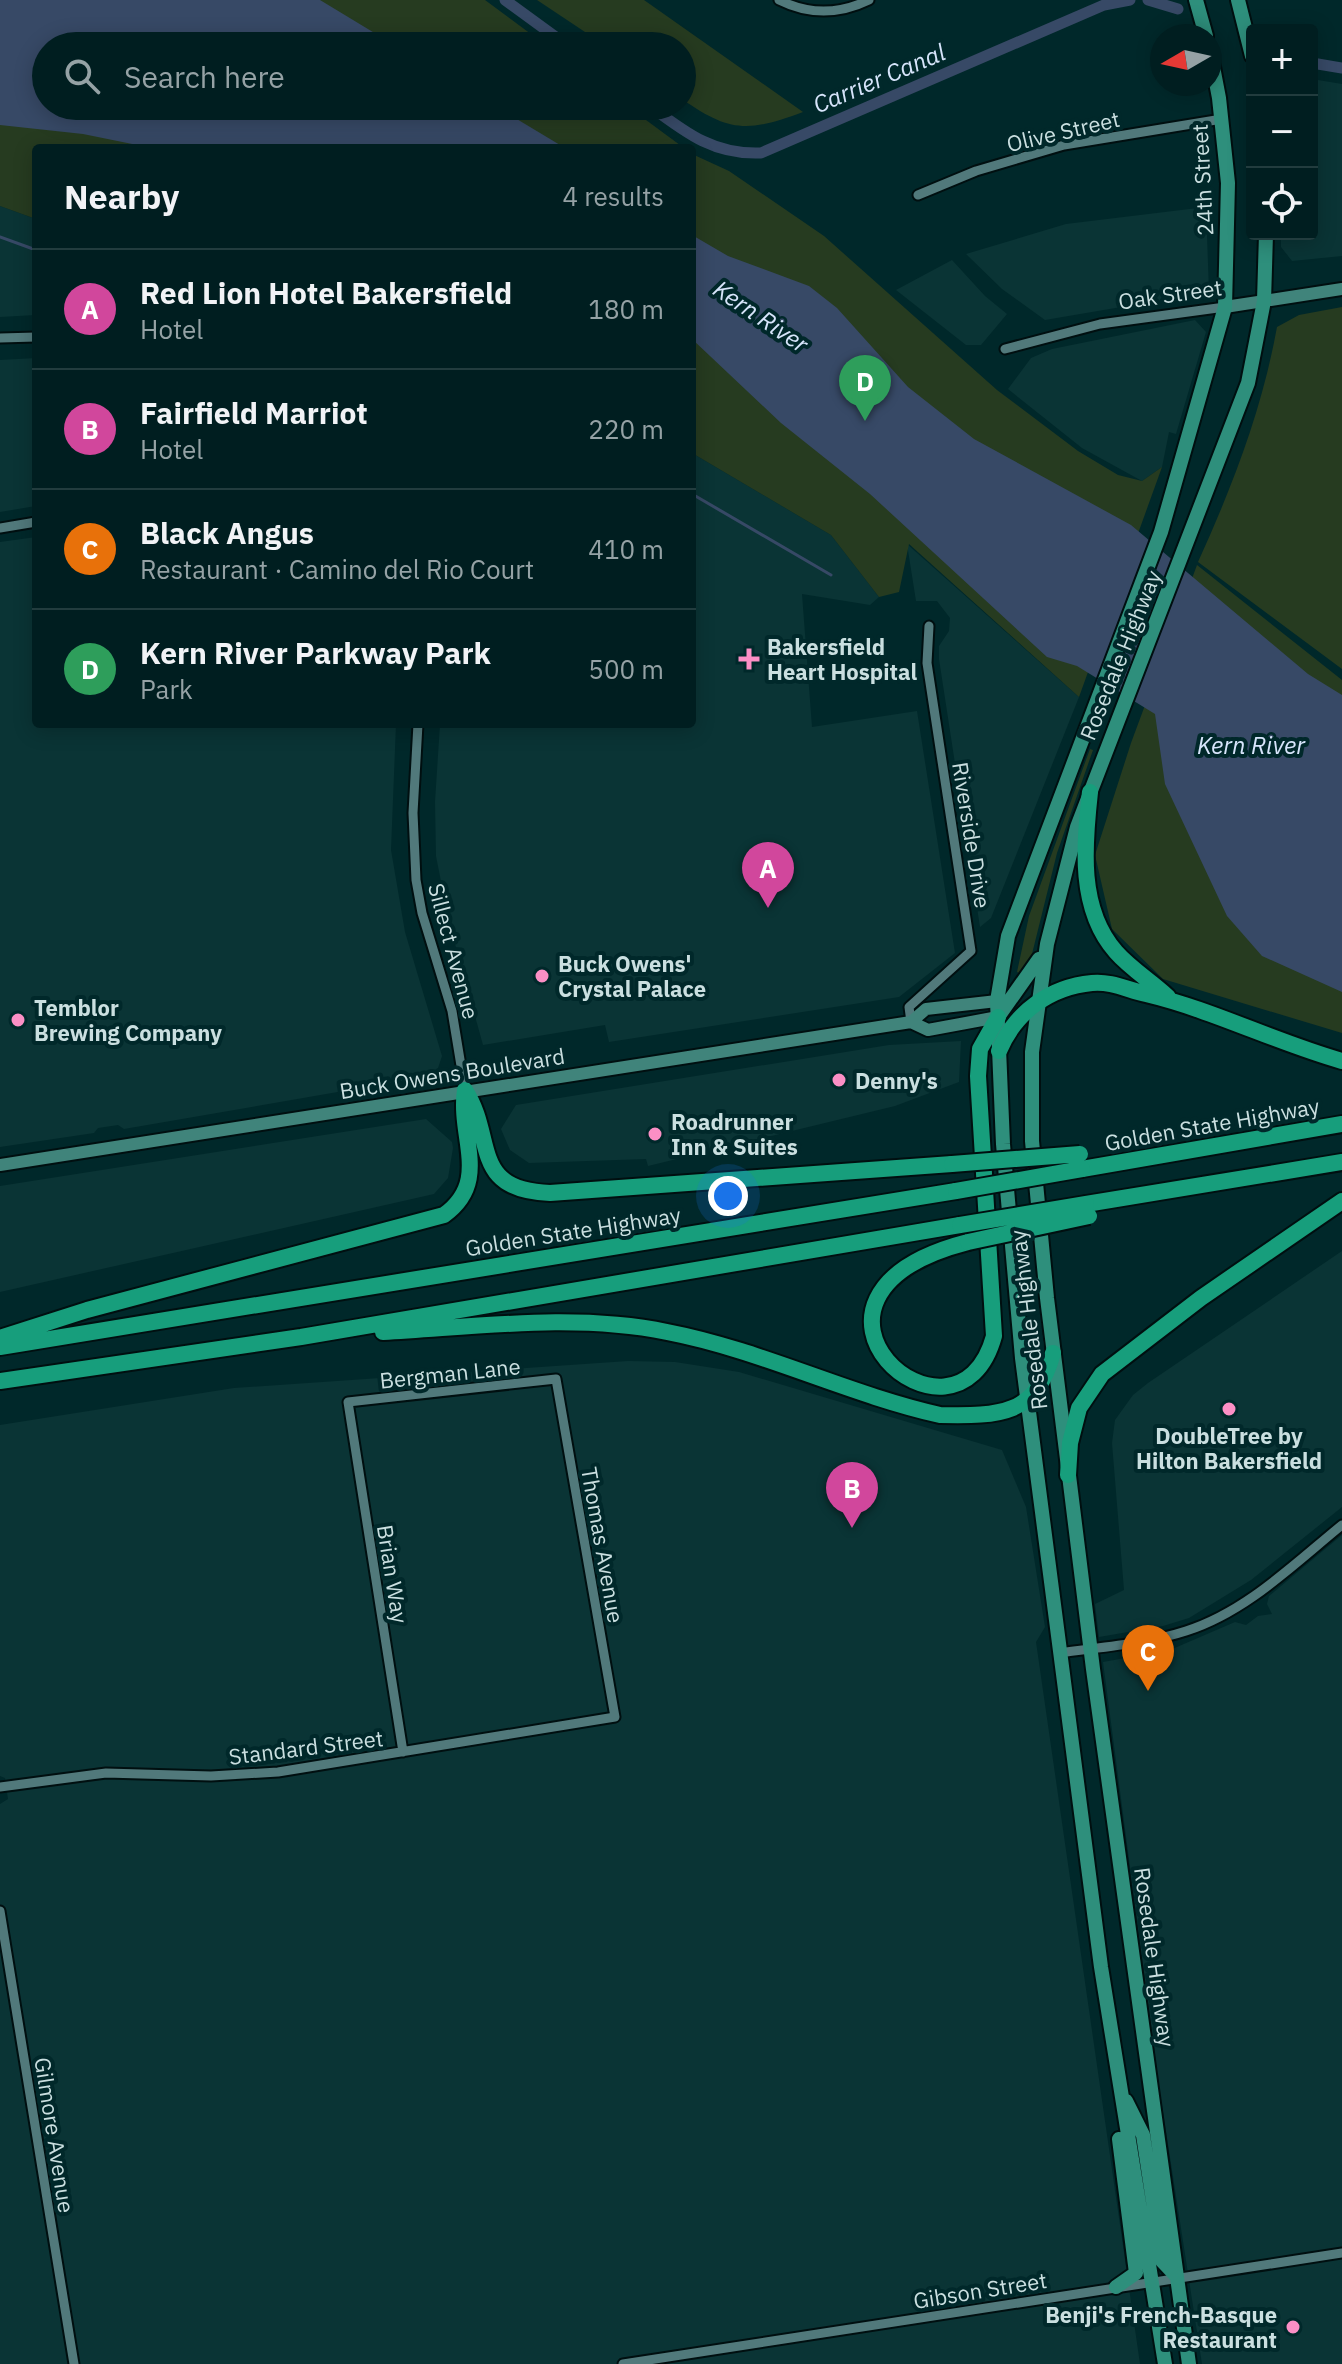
<!DOCTYPE html>
<meta charset="utf-8">
<style>
body{margin:0;font-family:"IBM Plex Sans",sans-serif;background:#0e2b2d;color:#f1f3f6}
.controls{position:absolute;right:24px;top:24px;display:grid;overflow:hidden;border-radius:8px;box-shadow:0 4px 20px #0003}
.controls button{width:72px;height:72px;display:grid;place-items:center;padding:0;border:0;border-bottom:2px solid #223c3e;background:#001e20;color:#f1f3f6;font:40px sans-serif}
.compass{position:absolute;left:1150px;top:24px;width:72px;height:72px;border-radius:50%;background:#001e20;box-shadow:0 4px 20px #0003;rotate:261deg}
.you{position:absolute;left:728px;top:1196px;width:28px;height:28px;margin:-20px;border:6px solid #fff;border-radius:50%;background:#1a73e8;box-shadow:0 0 0 12px #1a73e833}
.badge{display:grid;place-items:center;width:52px;height:52px;border-radius:50%;background:#fb8fc5;color:#fff;font-size:26px;font-weight:700}
.pin{position:absolute;translate:-50% -66px;filter:drop-shadow(0 2px 4px #0008)}
.pin::after{content:'';position:absolute;top:42px;width:28px;height:24px;background:inherit;clip-path:polygon(0 0,100% 0,50% 100%)}
.list{margin:0;padding:0;list-style:none}
h2{display:flex;justify-content:space-between;align-items:center;height:104px;margin:0;padding:0 32px;font-size:34px}
h2 small{font-size:26px;font-weight:400;color:#95a2a5}
.list li{display:grid;grid-template-columns:52px 1fr auto;gap:24px;align-items:center;box-sizing:border-box;height:120px;padding:0 32px;border-top:2px solid #223c3e}
.list b{display:block;font-size:30px;white-space:nowrap}
.list p{margin:0;font-size:26px;white-space:nowrap;color:#95a2a5}
.list em{font-size:26px;font-style:normal;color:#95a2a5}
.icon{flex:none;width:44px;height:44px;fill:none;stroke:currentColor;stroke-width:2;stroke-linecap:round;stroke-linejoin:round}
.map{position:relative;flex:none;width:1342px;height:2364px;overflow:hidden}
.search{position:absolute;background:#001e20;box-shadow:0 4px 20px #0003;left:32px;top:32px;width:664px;height:88px;display:flex;align-items:center;gap:20px;box-sizing:border-box;padding:0 28px;border-radius:44px;color:#95a2a5;font-size:30px}
.panel{position:absolute;background:#001e20;box-shadow:0 4px 20px #0003;left:32px;top:144px;width:664px;height:584px;border-radius:8px}
.map>svg:first-child{display:block}
.built{fill:#0a3435}
.green{fill:#263b20}
.water{fill:#374966}
.lines{fill:none;stroke-linecap:round;stroke-linejoin:round}
.stream{stroke:#374966;stroke-width:3}
.canal{stroke:#374966;stroke-width:11}
.minor-casing{stroke:#000f10;stroke-width:13}
.secondary-casing{stroke:#000f10;stroke-width:16}
.primary-casing{stroke:#000f10;stroke-width:18}
.motorway-casing{stroke:#000f10;stroke-width:20}
.minor{stroke:#51797b;stroke-width:9}
.secondary{stroke:#40847b;stroke-width:12}
.primary{stroke:#2e8f7c;stroke-width:14}
.motorway{stroke:#179e7c;stroke-width:16}
.motorway-bridge-casing{stroke:#000f10;stroke-width:20;stroke-linecap:butt}
.motorway-bridge{stroke:#179e7c;stroke-width:16}
.poi-dot{fill:#fb8fc5;stroke:#00282a;stroke-width:3}
.labels{text-anchor:middle;dominant-baseline:central;stroke-width:8;stroke-linejoin:round;paint-order:stroke}
.street-label{font-size:22px;fill:#cadfe0;stroke:#00282a}
.poi-label{font-size:22px;font-weight:bold;fill:#cadfe0;stroke:#00282a;text-anchor:start}
.water-label{font-size:24px;font-style:italic;fill:#d7e5fb;stroke:#00282a}
</style>
<div class="map">
<svg width="1342" height="2364" viewBox="0 0 1342 2364">
<rect width="100%" height="100%" fill="#00282a"/>
<path class="built" d="M1312,79l30,5v172l-50,5 -11,-14v-13h31z
M0,206l36,13v96l-36,2z
M1206,207l3,85 -164,28 -43,-31 -36,-35 100,-30z
M952,260l33,36 22,18 -26,31h-15l-70,-55z
M1195,320l11,12 -30,102 -7,-2 -7,35 -20,14 -60,-33 -74,-59 23,-31 21,-9z
M36,358v148l-36,6v-152z
M692,453l139,82 48,62 -9,8 -68,-11 10,133 105,-16 38,242 -56,44 -290,45 -4,-17 -122,20 -34,-123 -13,-66 -1,-54 5,-78h252z
M36,537v187h360l-5,126 14,82 37,124 -4,12 -8,8 -306,53 -6,-4 -20,3 -4,5 -94,14v-605z
M907,544l172,153 -88,221 -11,9 -41,-268v-13l10,-15 1,-13 -13,-17h-21z
M961,1041l-2,41 -64,24 -247,60 -2,-7 -117,4 -19,-13 -9,-21 15,-24 373,-60z
M426,1119l26,23 1,6 -5,30 -14,16 -434,98v-106z
M1342,1251v256l-91,73 -62,38 -26,8 -64,11 -4,-33 29,-14 -12,-147 3,-23 18,-25 15,-12z
M628,1361l47,1 64,10 263,78 24,57 19,120 -9,15 104,722h-1140v-560l8,-5 -3,-21 -5,-2v-351l234,-37z
M1342,1535v829h-140l-43,-278 -56,-424 67,-12 65,-28 11,3 12,-9 14,-2 -5,-10 2,-8z"/>
<path class="green" d="M0,0h485l62,46h-501v60h581l57,42h-648v71l-36,-13z
M537,0h107l159,112c-54,20 -73,21 -121,-13v-53h-76z
M692,154l37,17 95,65 173,154 81,61 40,24 24,6 20,-14 -83,230 -170,-153 -10,48 -20,5 -48,-62 -139,-82z
M1342,307v362l-144,-107c35,-77 64,-152 79,-235l22,-12z
M1197,565l145,115v353l-179,-54 -51,-50 -17,-74 36,-112z
M1090,749l3,1 -36,103 -26,105 -9,16 -5,-2 12,-56z"/>
<path class="water" d="M0,0h320l76,46h-350v60h449l70,42h-413l-69,-14 -83,-9z
M692,235l36,21 81,30 28,22 71,79 66,52 157,86 177,149 34,21v297l-80,-36 -35,-40 -62,-132 -10,-70 -78,-48 -30,-9 -177,-163 -89,-71 -89,-84z"/>
<g class="lines">
<path class="stream" d="M0,237l36,13
M692,494l139,81"/>
<path class="canal" d="M505,0l63,46
M1148,0l30,9
M1312,63l30,5
M650,106c36,27 64,49 111,47l343,-148 26,-5"/>
<g class="minor-casing">
<path id="minor" d="M779,0c30,15 59,15 90,0
M918,195l58,-24 88,-26 158,-26
M0,338l36,-1
M1005,349l95,-25 125,-17
M0,528l36,-6
M418,724l-5,89 3,67 6,33 30,98 13,79
M911,1022l-2,-15 62,-56 -44,-288 2,-37
M1059,1653c42,-6 87,-9 127,-22 60,-19 108,-67 156,-106
M0,1787l106,-14 105,3 67,-4 337,-55 -59,-338 -208,23 55,350
M0,1911l74,453
M623,2364l719,-111"/>
</g>
<g class="secondary-casing">
<path id="secondary" d="M1225,307l117,-18
M911,1022l17,8 70,-13
M0,1165l911,-143 15,-13 71,-8"/>
</g>
<g class="primary-casing">
<path id="primary" d="M1196,0l10,36
M1238,0l14,56
M998,1017l41,-58
M1126,2101l17,34 19,126 15,16
M1116,2287l20,-14 -17,-134
M1165,2364l-64,-397 -79,-609 -19,-214 -6,-143 11,-65 153,-404 64,-225 3,-124 -9,-85 -9,-47
M1189,2364l-96,-695 -46,-371 -15,-157v-89l15,-108 30,-117 171,-444 16,-82 2,-67"/>
</g>
<g class="motorway-casing">
<path id="motorway" d="M1090,792c-6,54 -12,117 26,160 15,17 35,29 52,45
M999,1051c16,-39 51,-64 93,-68 19,-2 36,7 54,11 67,16 129,48 196,67
M465,1090c31,48 4,100 85,103l402,-29
M1082,1169l260,-45
M1086,1204l256,-42
M968,1242c-213,55 -11,230 26,94l-16,-260 2,-27 18,-32
M383,1332c93,-5 192,-19 284,0 94,18 180,62 273,83 60,1 96,1 113,-62
M0,1338l87,-28 357,-95c47,-34 14,-77 21,-125
M0,1347l956,-156
M0,1381l301,-44 659,-112
M1068,1475l2,-32 9,-35 23,-34 99,-76 141,-97"/>
</g>
<use href="#minor" class="minor"/>
<use href="#secondary" class="secondary"/>
<use href="#primary" class="primary"/>
<use href="#motorway" class="motorway"/>
<g class="motorway-bridge-casing">
<path id="motorway-bridge" d="M952,1164l128,-10
M956,1191l126,-22
M960,1225l126,-21
M968,1242l121,-26"/>
</g>
<use href="#motorway-bridge" class="motorway-bridge"/>
</g>
<g class="poi-dot">
<path d="M745 647h8v8h8v8h-8v8h-8v-8h-8v-8h8z"/>
<circle cx="542" cy="976" r="8"/>
<circle cx="18" cy="1020" r="8"/>
<circle cx="839" cy="1080" r="8"/>
<circle cx="655" cy="1134" r="8"/>
<circle cx="1229" cy="1409" r="8"/>
<circle cx="1293" cy="2327" r="8"/>
</g>
<g class="labels">
<g class="street-label">
<text transform="translate(1063 131) rotate(-13)">Olive Street</text>
<text transform="translate(1202 180) rotate(-93)">24th Street</text>
<text transform="translate(1170 294) rotate(-8)">Oak Street</text>
<text transform="translate(1120 655) rotate(-68)">Rosedale Highway</text>
<text transform="translate(972 835) rotate(81)">Riverside Drive</text>
<text transform="translate(454 951) rotate(75)">Sillect Avenue</text>
<text transform="translate(452 1073) rotate(-9)">Buck Owens Boulevard</text>
<text transform="translate(1212 1124) rotate(-10)">Golden State Highway</text>
<text transform="translate(573 1231) rotate(-9)">Golden State Highway</text>
<text transform="translate(1028 1320) rotate(-97)">Rosedale Highway</text>
<text transform="translate(450 1373) rotate(-6)">Bergman Lane</text>
<text transform="translate(603 1545) rotate(80)">Thomas Avenue</text>
<text transform="translate(393 1574) rotate(81)">Brian Way</text>
<text transform="translate(306 1747) rotate(-7)">Standard Street</text>
<text transform="translate(1155 1957) rotate(82)">Rosedale Highway</text>
<text transform="translate(55 2135) rotate(81)">Gilmore Avenue</text>
<text transform="translate(980 2290) rotate(-9)">Gibson Street</text>
</g>
<g class="poi-label">
<text x="767" y="646">Bakersfield<tspan x="767" dy="25">Heart Hospital</tspan></text>
<text x="558" y="963">Buck Owens'<tspan x="558" dy="25">Crystal Palace</tspan></text>
<text x="34" y="1007">Temblor<tspan x="34" dy="25">Brewing Company</tspan></text>
<text x="855" y="1080">Denny's</text>
<text x="671" y="1121">Roadrunner<tspan x="671" dy="25">Inn &amp; Suites</tspan></text>
<text x="1229" y="1435" text-anchor="middle">DoubleTree by<tspan x="1229" dy="25">Hilton Bakersfield</tspan></text>
<text x="1277" y="2314" text-anchor="end">Benji's French-Basque<tspan x="1277" dy="25">Restaurant</tspan></text>
</g>
<g class="water-label">
<text transform="translate(879 78) rotate(-23)">Carrier Canal</text>
<text transform="translate(761 316) rotate(34)">Kern River</text>
<text x="1251" y="745">Kern River</text>
</g>
</g>
</svg>
<div class="controls">
<button>+</button>
<button>−</button>
<button><svg class="icon" aria-label="locate" viewBox="0 0 24 24"><circle cx="12" cy="12" r="6"/><path d="M12 2v4M12 18v4M2 12h4M18 12h4"/></svg></button>
</div>
<svg class="compass" viewBox="-18 -18 36 36"><path d="M0-13l5 13h-10z" fill="#e53935"/><path d="M0 13l5-13h-10z" fill="#95a2a5"/></svg>
<div class="you"></div>
<div class="pin badge" style="left:768px;top:908px;background:#d1479c">A</div>
<div class="pin badge" style="left:852px;top:1528px;background:#d1479c">B</div>
<div class="pin badge" style="left:1148px;top:1691px;background:#e8710a">C</div>
<div class="pin badge" style="left:865px;top:421px;background:#2e9e5b">D</div>
<div class="search"><svg class="icon" aria-label="search" viewBox="0 0 24 24"><circle cx="10" cy="10" r="6"/><path d="M15 15l6 6"/></svg>Search here</div>
<section class="panel">
<h2>Nearby<small>4 results</small></h2>
<ul class="list">
<li><span class="badge" style="background:#d1479c">A</span><div><b>Red Lion Hotel Bakersfield</b><p>Hotel</p></div><em>180 m</em></li>
<li><span class="badge" style="background:#d1479c">B</span><div><b>Fairfield Marriot</b><p>Hotel</p></div><em>220 m</em></li>
<li><span class="badge" style="background:#e8710a">C</span><div><b>Black Angus</b><p>Restaurant · Camino del Rio Court</p></div><em>410 m</em></li>
<li><span class="badge" style="background:#2e9e5b">D</span><div><b>Kern River Parkway Park</b><p>Park</p></div><em>500 m</em></li>
</ul>
</section>
</div>
